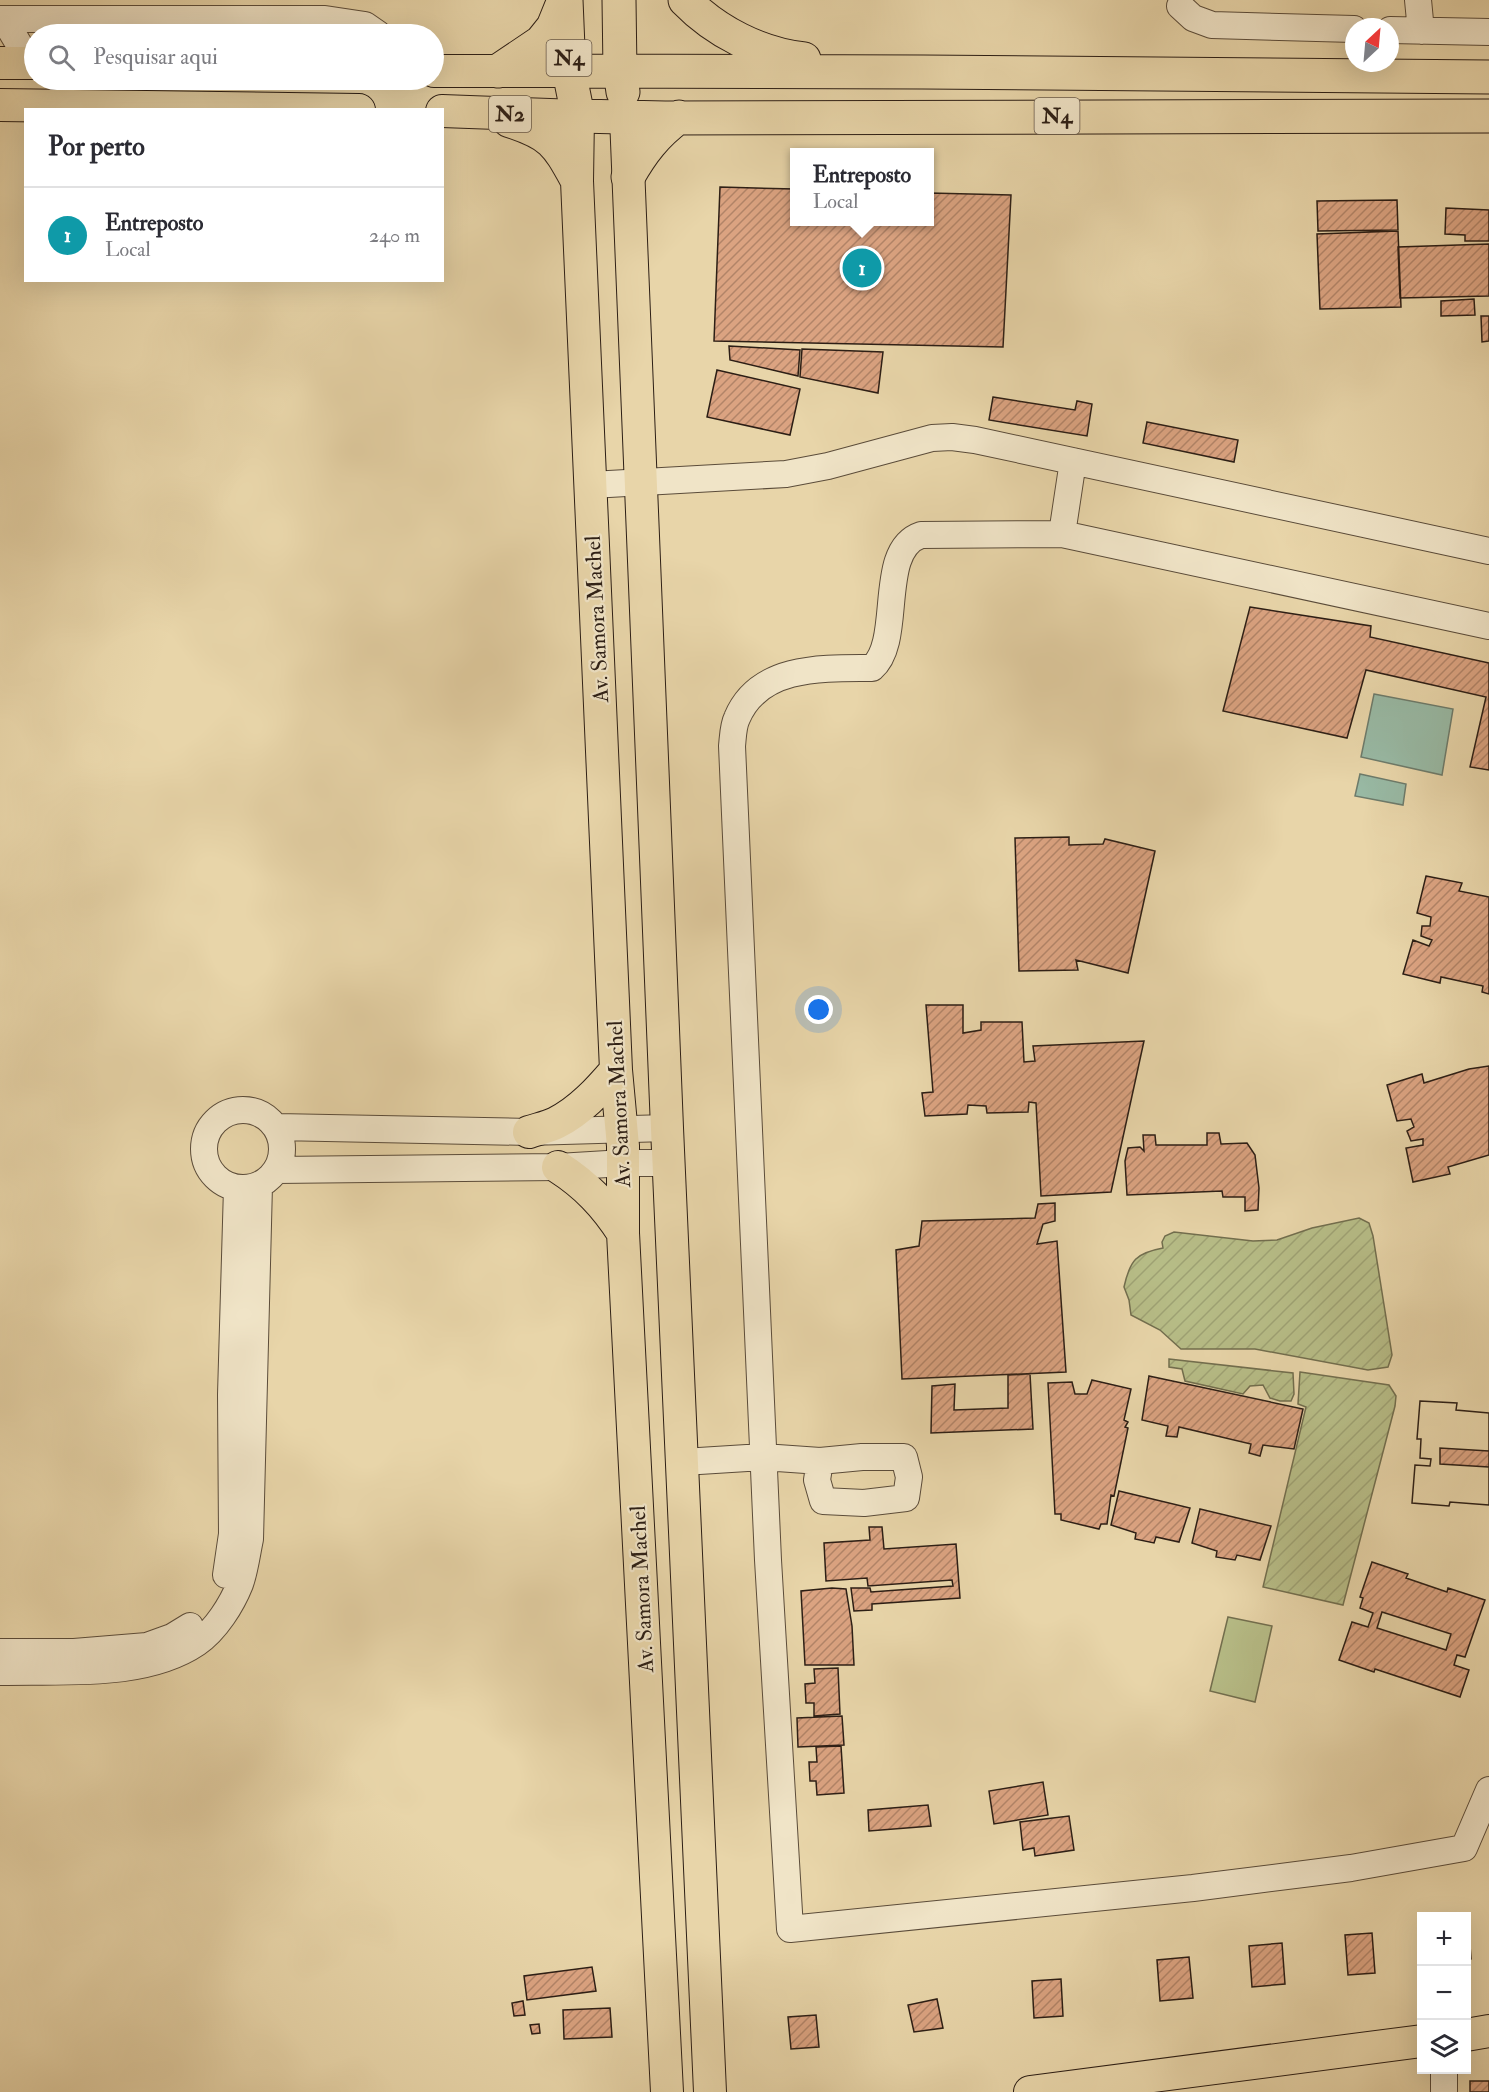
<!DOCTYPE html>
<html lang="pt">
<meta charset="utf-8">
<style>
body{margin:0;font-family:"IM FELL Double Pica",serif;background:#f7f7f7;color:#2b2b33}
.controls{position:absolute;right:18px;bottom:18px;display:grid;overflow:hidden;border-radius:0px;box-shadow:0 6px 24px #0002}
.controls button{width:54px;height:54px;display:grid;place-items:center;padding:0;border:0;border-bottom:2px solid #e1e1e2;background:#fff;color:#2b2b33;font:30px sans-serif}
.compass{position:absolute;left:1345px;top:18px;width:54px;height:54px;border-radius:50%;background:#fff;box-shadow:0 6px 24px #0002;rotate:26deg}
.you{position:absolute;left:819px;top:1010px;width:21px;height:21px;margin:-15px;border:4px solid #fff;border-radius:50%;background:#1a73e8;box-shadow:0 0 0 9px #1a73e833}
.badge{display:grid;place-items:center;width:39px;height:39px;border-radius:50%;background:#ea580c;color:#fff;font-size:20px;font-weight:700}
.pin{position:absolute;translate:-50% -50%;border:3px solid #fff;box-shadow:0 2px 6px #0006}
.popup{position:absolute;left:790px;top:148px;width:144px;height:78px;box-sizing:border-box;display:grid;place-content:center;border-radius:0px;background:#fff;filter:drop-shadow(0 2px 4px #0005);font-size:20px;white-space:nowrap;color:#7c7c81}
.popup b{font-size:22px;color:#2b2b33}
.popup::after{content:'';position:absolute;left:50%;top:100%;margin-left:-12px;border:12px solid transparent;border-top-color:#fff}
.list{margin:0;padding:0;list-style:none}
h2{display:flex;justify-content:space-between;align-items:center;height:78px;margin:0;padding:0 24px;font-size:26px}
h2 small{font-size:20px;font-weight:400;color:#7c7c81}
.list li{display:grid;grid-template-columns:39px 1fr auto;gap:18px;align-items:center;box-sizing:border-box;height:96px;padding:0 24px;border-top:2px solid #e1e1e2}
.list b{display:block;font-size:22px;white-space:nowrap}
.list p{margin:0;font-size:20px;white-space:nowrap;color:#7c7c81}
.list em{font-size:20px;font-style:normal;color:#7c7c81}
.icon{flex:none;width:33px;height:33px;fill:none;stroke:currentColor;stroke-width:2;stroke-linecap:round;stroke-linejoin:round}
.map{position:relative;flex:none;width:1489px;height:2092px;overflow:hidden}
.search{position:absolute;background:#fff;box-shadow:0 6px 24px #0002;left:24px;top:24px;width:420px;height:66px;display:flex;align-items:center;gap:15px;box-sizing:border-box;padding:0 21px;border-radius:33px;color:#7c7c81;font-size:22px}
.panel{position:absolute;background:#fff;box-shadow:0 6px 24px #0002;left:24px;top:108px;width:420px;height:174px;border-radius:0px}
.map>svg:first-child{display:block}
.park{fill:#b7bd87;stroke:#726e4e;stroke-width:1.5}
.garden{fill:url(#garden-furrows);stroke:#726e4e;stroke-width:1.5}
.water{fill:#98b9a4;stroke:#6d7b6b;stroke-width:1.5}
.building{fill:url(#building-hatch);stroke:#2c1e15;stroke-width:1.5;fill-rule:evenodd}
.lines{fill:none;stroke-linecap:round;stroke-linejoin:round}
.minor-casing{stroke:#5b4c3a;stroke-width:28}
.major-casing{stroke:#2c1e15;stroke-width:34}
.highway-casing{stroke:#2c1e15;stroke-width:35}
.minor{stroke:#f0e4c7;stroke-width:26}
.major{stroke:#e8d5a9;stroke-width:32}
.highway{stroke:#e8d5a9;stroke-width:33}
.labels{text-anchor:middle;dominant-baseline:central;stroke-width:4.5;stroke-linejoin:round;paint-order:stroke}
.shield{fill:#f0e4c7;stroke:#67594a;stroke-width:1.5}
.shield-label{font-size:21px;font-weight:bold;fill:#2c1e15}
.street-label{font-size:22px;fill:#2c1e15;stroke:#f0e4c7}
</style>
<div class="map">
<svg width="1489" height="2092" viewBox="0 0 1489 2092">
<defs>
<pattern id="garden-furrows" width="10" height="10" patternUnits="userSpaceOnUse" patternTransform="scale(1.5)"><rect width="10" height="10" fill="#b7bd87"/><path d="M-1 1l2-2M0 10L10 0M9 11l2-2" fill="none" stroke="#9ea274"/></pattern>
<pattern id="building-hatch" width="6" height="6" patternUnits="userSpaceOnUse" patternTransform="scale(1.5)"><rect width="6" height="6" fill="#dba381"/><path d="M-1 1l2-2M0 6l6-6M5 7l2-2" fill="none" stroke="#b28468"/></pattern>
</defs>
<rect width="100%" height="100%" fill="#e8d5a9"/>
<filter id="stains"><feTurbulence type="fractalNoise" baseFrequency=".00333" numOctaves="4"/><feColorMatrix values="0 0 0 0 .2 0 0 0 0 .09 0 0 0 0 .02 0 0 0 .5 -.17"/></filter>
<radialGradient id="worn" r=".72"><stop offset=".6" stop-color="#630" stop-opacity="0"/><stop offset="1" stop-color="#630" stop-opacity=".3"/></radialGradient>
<path class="park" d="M1228,1617l44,9 -17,76 -45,-11z"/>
<path class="garden" d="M1359,1218l10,5 4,13 19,119 -4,12 -20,3 -113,-21h-74l-21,-19 -29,-15 -2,-15 -5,-13c6,-27 12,-34 39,-39l-1,-6 3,-6 9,-4 79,9 24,-1 35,-12z
M1169,1359l124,14 1,21 -3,7h-11l-10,-3 -7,-13 -13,1 -7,8 -58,-13 -3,-12 -13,-2z
M1300,1372l89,13 7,11 -1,10 -52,199 -80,-18 43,-180 -8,-3z"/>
<path class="water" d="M1374,694l79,15 -11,66 -81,-18z
M1360,774l46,10 -3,21 -48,-9z"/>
<path class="building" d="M720,187l74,2v33h136v-29l81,2 -8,152 -289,-6z
M1397,200l1,30 -80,1 -1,-30z
M1446,208l43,2v31h-24v-6l-20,-1z
M1398,231l3,76 -81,2 -3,-75z
M1489,244v52l-89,2 -2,-51z
M1474,299l1,16 -34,1v-15z
M1481,316h8v25l-7,1z
M729,346l71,4 -2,26 -68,-16z
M802,349l81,3 -5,41 -78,-16z
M717,370l83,19 -10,46 -83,-18z
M993,397l82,13 2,-9 15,3 -5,32 -98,-16z
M1147,422l91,18 -4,22 -91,-19z
M1250,607l121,19 -1,11 119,26v107l-19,-3 16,-70 -120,-27 -19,68 -124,-27z
M1069,837v8l34,-1 2,-5 50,12 -27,122 -52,-13 2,10 -59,1 -4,-133z
M1426,876l36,7 -3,8 30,6v97l-7,-2 1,-6 -42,-9 -1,6 -37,-9 10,-34 16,6 3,-6 -11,-4 1,-10h8l1,-9 -14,-4z
M926,1005h37v28l18,-3v-8h41l2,40 11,-1 -2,-15 111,-5 -33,151 -70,4 -5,-93 -7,-1 -1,10 -41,1 -1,-7 -18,-1 -1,9 -42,2 -3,-23 11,-1z
M1489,1066v89l-41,12 2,7 -37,8 -7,-34 17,-3v-6l-12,2 -4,-10 7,-4 -3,-8 -14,2 -10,-36 35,-11 2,9 45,-14z
M1207,1133h12l2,11 26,-1 8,12 4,33 -1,22 -13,1v-14h-22l-1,-6 -95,4 -2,-34 3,-13 12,-1 4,4 -1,-16h12l1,10h51z
M1055,1203v18l-12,3 -6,20 20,-3 9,131 -164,7 -6,-129 23,-4 3,-25 113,-3 3,-14z
M1030,1374l3,55 -102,4 1,-47 23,-2 -1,26 54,-2v-33z
M1149,1376l154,33 -9,40 -31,-4 -3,11 -11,-3 2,-9 -72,-17 -2,10 -11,-1 2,-10 -26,-6z
M1092,1380l39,9 -7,31 4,2 -3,5 3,1 -14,68 -3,-1 -4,29h-6l-2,5 -38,-9v-6h-6l-7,-131 24,-1 3,12h12z
M1420,1401l37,2 -1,7 33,3v38l-49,-3v16l49,3v38l-39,-3 -1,4 -37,-3 3,-38 15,1 1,-7 -11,-1 1,-19h-4z
M1420,1401l37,2 -1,7 33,3v92l-39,-3 -1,4 -37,-3 3,-38 15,1 1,-7 -11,-1 1,-19h-4z
M1119,1491l71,17 -11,34 -23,-5 -2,6 -19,-4 1,-6 -25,-8z
M1200,1509l71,17 -11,34 -23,-5 -2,5 -19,-3 1,-6 -25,-8z
M869,1527h13l2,22 72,-5 4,54 -88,6v6l-18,1 -3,-23h19l1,4 82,-6 -1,-6 -84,6 -1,-8 -41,3 -2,-38 46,-3z
M1372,1562l36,12 -2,4 41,14 1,-4 37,12 -20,57 -8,-2 -3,10 15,5 -9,27 -85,-28 -1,3 -35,-12 13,-38 16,5 5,-14 -13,-5 3,-10 -3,-1zM1382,1612l69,22 -5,16 -69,-22z
M832,1588l14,1 6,37 2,39h-49l-4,-74z
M838,1668l2,46 -26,2v-13h-8l-1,-19 10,-1 -1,-14z
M842,1716l2,29 -46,2 -1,-29z
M841,1746l3,47 -27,2 -1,-14h-6l-1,-19h8l-1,-15z
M1043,1782l5,33 -54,9 -5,-33z
M928,1805l3,21 -62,5 -1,-21z
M1069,1816l5,34 -39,6 -1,-8 -11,2 -3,-28z
M1466,1918h2l3,41 -5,1z
M1372,1933l3,40 -27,2 -3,-40z
M1282,1943l3,41 -33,3 -3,-41z
M1189,1957l4,41 -33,3 -3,-41z
M592,1967l4,24 -69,9 -3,-24z
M1061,1979l2,37 -29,2 -2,-37z
M937,1999l6,29 -29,4 -6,-27z
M523,2001l2,14 -11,1 -2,-13z
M610,2008l2,29 -48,2 -1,-29z
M816,2015l3,32 -28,2 -3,-32z
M539,2024l1,9 -8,1 -2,-9z
M1470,2081h19v11h-19z"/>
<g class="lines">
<g class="minor-casing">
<path id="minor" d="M1418,0l3,31
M1180,6l13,12 19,7 142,4
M0,19h325l40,6 13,9
M4,19l26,44
M1390,30l99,2
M591,485l195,-11 42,-8 104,-28 20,-1 23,3 514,111
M1062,534l11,-73
M1489,626l-427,-92 -141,1c-45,15 -17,106 -49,133 -48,0 -113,-3 -135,50 -4,8 -4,19 -5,28l36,814 22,369 403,-41 158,-20 113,-20 25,-58
M204 1149a39 39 0 1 1 78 0a39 39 0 1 1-78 0Z
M277,1127l252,5 138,-4
M276,1170l282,-3 66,-4h46
M683,1462l80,-5 57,4 42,-4h42l5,20 -3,21 -42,5 -41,-2 -6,-21 3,-19
M226,1575l6,-41 -1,-139 6,-207
M0,1652h74l73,-6 25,-9 18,-11
M0,1672c62,-2 144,7 197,-29 19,-13 35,-39 43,-59 5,-14 7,-31 10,-45l9,-354
M1444,2070v22"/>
</g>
<g class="major-casing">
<path id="major" d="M0,63h34
M434,71h135
M0,105l359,5
M442,111l136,5 -1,65 39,889 7,76v87l44,859
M626,117l41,1011 43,964
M509,121c43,14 47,22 68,60
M529,1132c9,-3 19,-5 27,-9 24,-12 43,-33 60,-53
M558,1167c28,18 47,38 65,66
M1466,2035l23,-4
M1030,2092l392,-51"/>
</g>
<g class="highway-casing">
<path id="highway" d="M566,0l3,71 9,45 87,2 824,-2
M619,0l1,71 3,21
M685,0c31,32 75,54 119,59
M498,71l43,-29 12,-15 11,-27
M569,71l354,1 566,5
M628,177c14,-25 28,-43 51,-60"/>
</g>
<use href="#minor" class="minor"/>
<use href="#major" class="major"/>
<use href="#highway" class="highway"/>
</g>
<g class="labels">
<g class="shield">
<rect x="546.5" y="40" width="45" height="36" rx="4.5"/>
<rect x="489" y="96" width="42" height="36" rx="4.5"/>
<rect x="1034.5" y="98" width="45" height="36" rx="4.5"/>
</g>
<g class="shield-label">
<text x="569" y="58">N4</text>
<text x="510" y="114">N2</text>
<text x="1057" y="116">N4</text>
</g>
<g class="street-label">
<text transform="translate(597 619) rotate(-93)">Av. Samora Machel</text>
<text transform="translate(619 1104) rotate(-93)">Av. Samora Machel</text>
<text transform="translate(642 1589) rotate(-93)">Av. Samora Machel</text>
</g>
</g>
<rect width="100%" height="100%" filter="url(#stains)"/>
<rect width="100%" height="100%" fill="url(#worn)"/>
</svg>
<div class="controls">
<button>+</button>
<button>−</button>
<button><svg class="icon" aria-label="layers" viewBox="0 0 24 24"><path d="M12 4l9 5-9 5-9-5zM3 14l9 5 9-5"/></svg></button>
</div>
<svg class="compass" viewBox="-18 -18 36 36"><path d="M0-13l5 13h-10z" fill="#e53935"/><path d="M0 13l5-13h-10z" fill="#7c7c81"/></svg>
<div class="you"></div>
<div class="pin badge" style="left:862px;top:268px;background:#0f9aa8">1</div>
<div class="popup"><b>Entreposto</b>Local</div>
<div class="search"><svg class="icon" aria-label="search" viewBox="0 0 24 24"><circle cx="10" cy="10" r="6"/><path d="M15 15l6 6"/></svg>Pesquisar aqui</div>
<section class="panel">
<h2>Por perto<small></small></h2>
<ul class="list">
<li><span class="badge" style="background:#0f9aa8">1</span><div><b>Entreposto</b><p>Local</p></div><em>240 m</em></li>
</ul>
</section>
</div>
